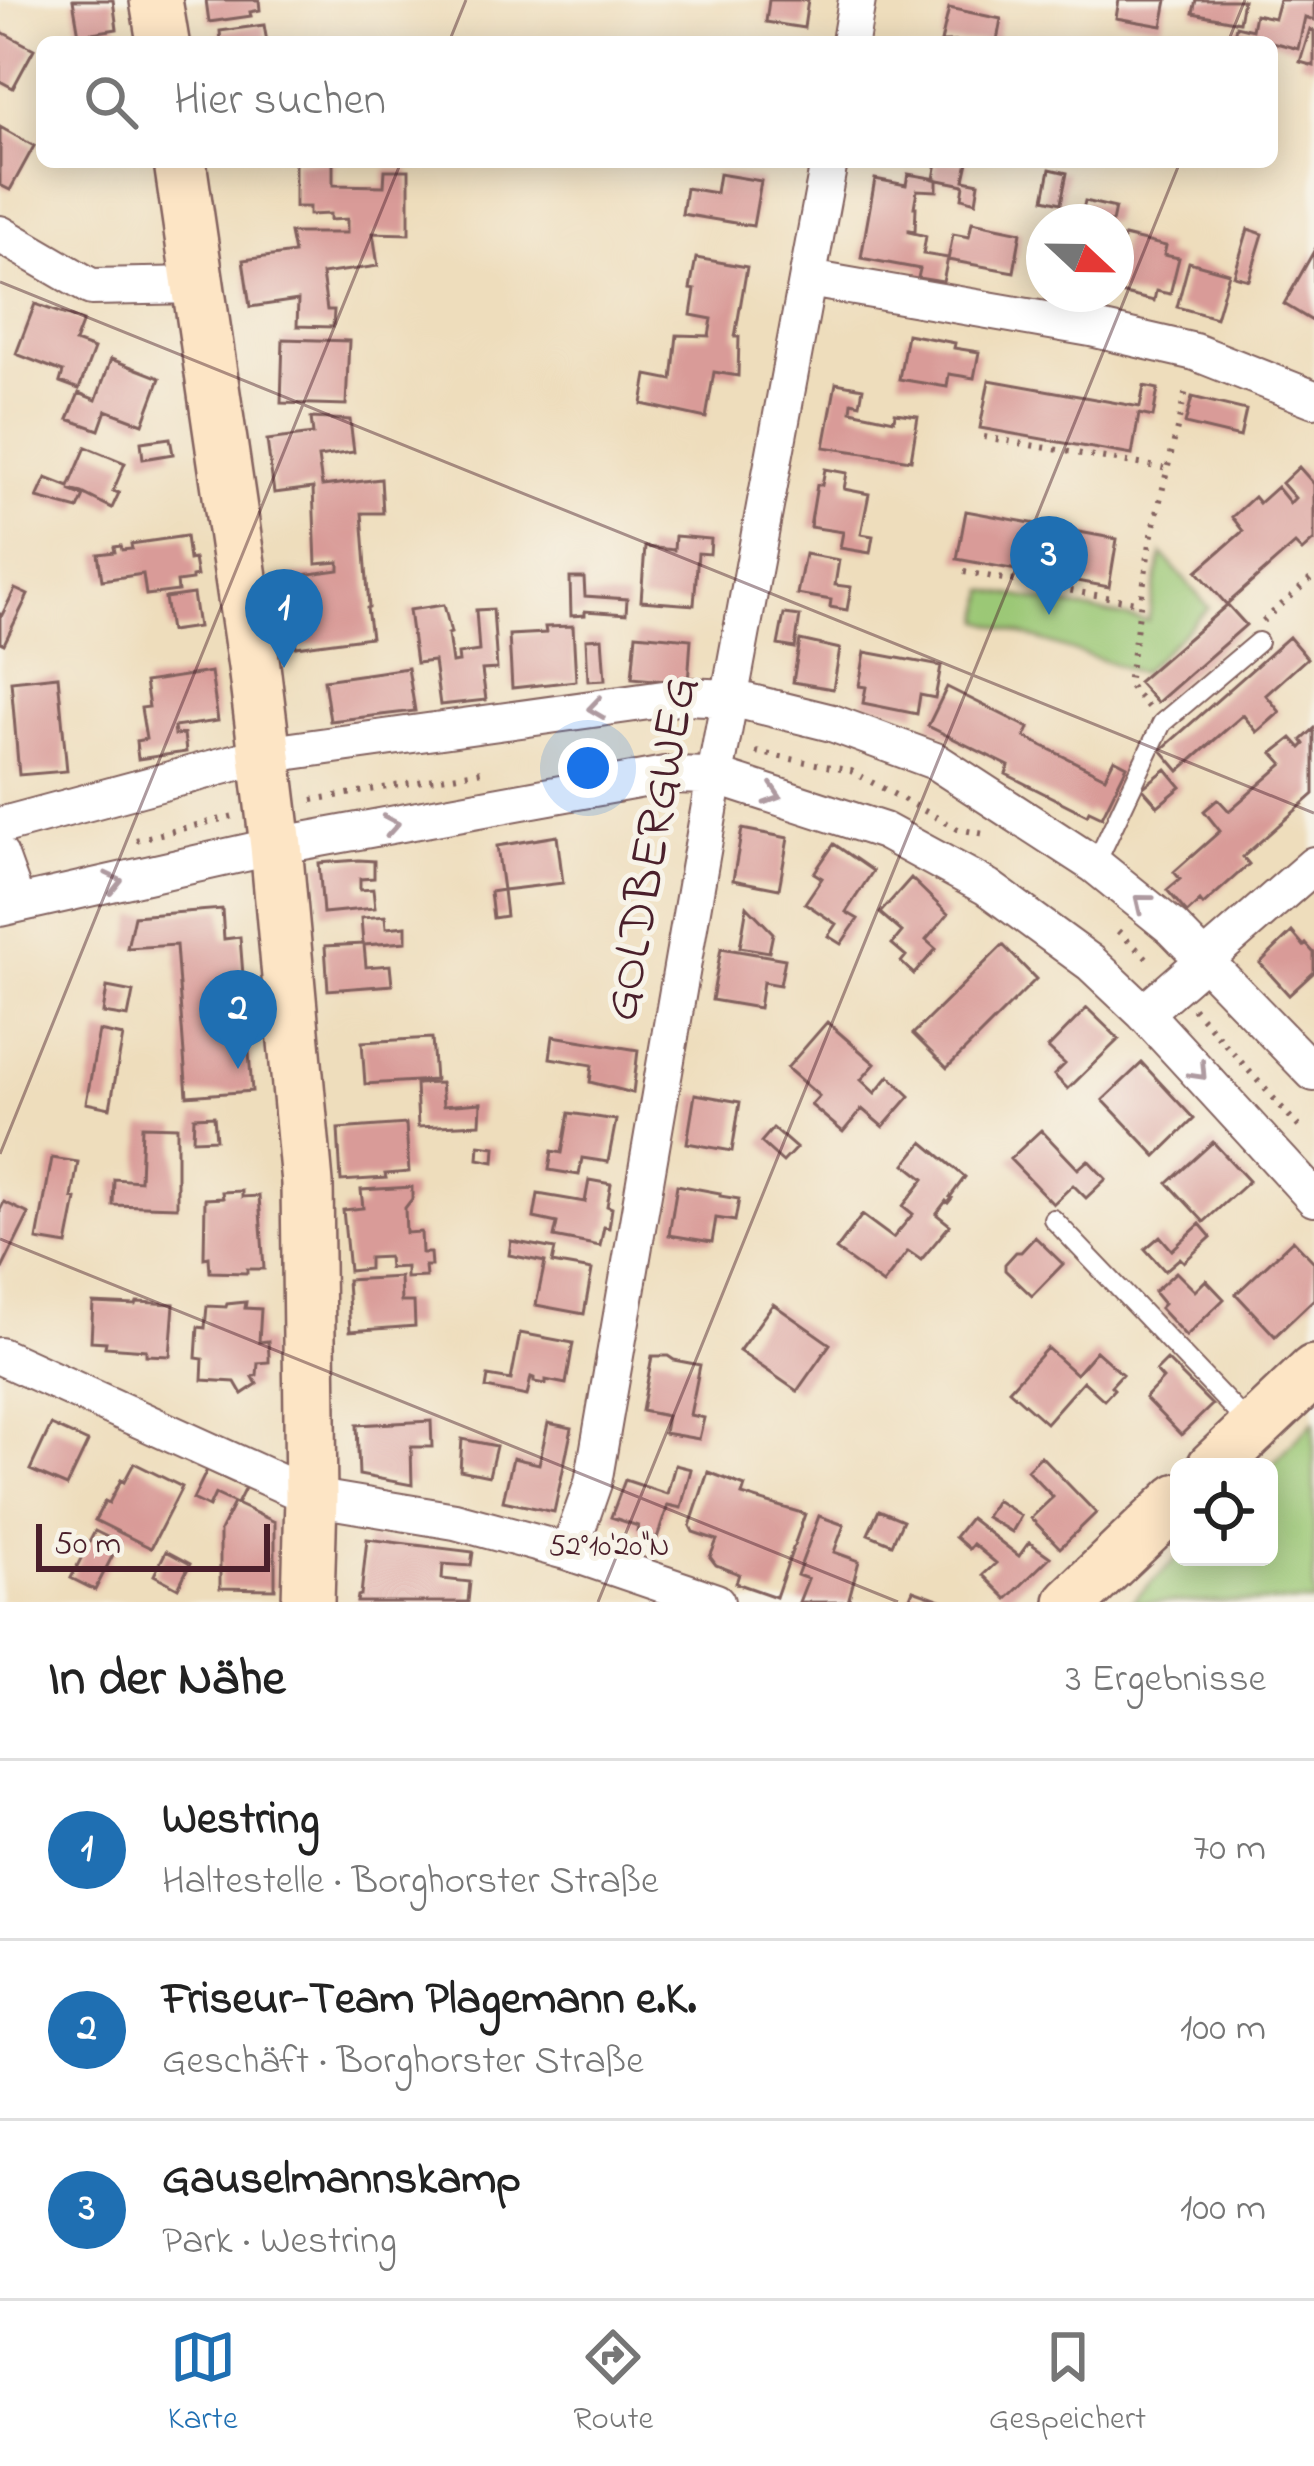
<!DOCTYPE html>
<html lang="de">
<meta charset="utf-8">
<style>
body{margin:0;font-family:"Indie Flower",sans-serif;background:#f2f2f2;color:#222}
.controls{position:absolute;right:36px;bottom:36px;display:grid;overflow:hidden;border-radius:18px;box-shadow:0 6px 30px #0003}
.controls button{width:108px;height:108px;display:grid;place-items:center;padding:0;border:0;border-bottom:3px solid #e0e0e0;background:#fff;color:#222;font:60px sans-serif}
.compass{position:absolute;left:1026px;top:204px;width:108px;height:108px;border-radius:50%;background:#fff;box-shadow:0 6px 30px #0003;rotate:112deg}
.scale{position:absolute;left:36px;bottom:30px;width:234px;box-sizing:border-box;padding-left:12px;border:6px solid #4a1f2b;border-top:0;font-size:33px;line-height:42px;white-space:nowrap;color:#4a1f2b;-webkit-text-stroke:9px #f7f3e8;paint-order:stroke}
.you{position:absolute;left:588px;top:768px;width:42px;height:42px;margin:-30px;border:9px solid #fff;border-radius:50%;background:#1a73e8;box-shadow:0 0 0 18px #1a73e833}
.badge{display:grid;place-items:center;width:78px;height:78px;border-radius:50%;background:#1f6fb2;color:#fff;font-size:39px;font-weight:700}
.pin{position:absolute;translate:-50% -99px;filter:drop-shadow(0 3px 6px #0008)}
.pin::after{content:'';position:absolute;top:63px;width:42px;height:36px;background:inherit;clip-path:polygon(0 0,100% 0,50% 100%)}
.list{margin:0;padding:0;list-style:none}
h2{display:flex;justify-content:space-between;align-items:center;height:156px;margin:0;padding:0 48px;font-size:51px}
h2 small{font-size:39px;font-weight:400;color:#767676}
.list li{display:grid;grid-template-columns:78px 1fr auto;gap:36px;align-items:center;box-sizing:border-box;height:180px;padding:0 48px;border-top:3px solid #e0e0e0}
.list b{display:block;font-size:45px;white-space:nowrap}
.list p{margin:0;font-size:39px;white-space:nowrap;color:#767676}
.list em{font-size:39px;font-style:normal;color:#767676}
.icon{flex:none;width:66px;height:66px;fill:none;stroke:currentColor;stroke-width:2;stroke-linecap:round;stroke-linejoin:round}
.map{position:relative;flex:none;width:1314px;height:1602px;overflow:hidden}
.search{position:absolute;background:#fff;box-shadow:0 6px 30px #0003;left:36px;right:36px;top:36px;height:132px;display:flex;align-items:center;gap:30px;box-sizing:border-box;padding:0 42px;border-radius:18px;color:#767676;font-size:45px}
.sheet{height:696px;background:#fff}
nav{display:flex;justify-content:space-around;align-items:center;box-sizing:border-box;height:168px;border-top:3px solid #e0e0e0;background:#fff;font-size:33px;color:#767676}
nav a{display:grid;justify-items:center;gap:6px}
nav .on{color:#1f6fb2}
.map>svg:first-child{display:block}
.green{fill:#9bc876;stroke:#727450;stroke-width:3}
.building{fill:#d99b98}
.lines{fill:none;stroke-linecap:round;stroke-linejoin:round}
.lane-casing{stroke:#83625e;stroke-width:22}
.street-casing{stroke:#83625e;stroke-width:40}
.secondary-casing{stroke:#83625e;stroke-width:56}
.path{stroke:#83625e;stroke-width:6;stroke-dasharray:3 9;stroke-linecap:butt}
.lane{stroke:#fff;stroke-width:18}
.street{stroke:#fff;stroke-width:36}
.secondary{stroke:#fde5c5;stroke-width:51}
.oneway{stroke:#ae9aa0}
.ticks{fill:none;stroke:#4a1f2b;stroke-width:3;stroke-opacity:0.45}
.labels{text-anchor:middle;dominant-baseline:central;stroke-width:10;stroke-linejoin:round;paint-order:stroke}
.street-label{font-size:51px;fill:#4a1f2b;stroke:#f7f3e8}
.ticks-label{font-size:30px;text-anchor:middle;fill:#4a1f2b;stroke:#f7f3e8;stroke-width:10;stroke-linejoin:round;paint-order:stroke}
</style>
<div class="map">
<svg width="1314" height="1602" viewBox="0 0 1314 1602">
<rect width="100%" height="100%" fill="#f7f3e8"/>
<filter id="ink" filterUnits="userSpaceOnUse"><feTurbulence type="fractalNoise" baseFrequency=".00833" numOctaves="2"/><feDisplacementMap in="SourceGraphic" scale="24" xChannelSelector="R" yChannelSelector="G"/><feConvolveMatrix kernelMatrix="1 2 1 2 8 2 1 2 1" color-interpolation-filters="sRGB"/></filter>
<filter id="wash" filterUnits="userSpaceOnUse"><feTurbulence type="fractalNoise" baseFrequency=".004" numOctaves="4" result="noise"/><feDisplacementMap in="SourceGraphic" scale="48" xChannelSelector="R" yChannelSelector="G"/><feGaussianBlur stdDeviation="2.7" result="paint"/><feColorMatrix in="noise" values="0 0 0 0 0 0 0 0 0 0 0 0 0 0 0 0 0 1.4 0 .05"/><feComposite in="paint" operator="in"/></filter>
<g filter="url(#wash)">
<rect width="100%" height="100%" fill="#eeddbc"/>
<path class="green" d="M1162,554l47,54 -68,65 -159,-52 4,-31 162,31z
M1314,1421v181h-183l48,-46 90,1v-89z"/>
<g id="blocks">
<path class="building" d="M73,0h40l4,29 -38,6z
M206,0h53l1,10 -10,2 1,4 -42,6z
M769,0h39l-4,28 -38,-6z
M1119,0h48l-5,26 -46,-8z
M1196,0h47l-4,22 -46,-9z
M1279,0h35v20l-9,-3 -7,32 -26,-7h-39l3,-16 16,4 3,-16 19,4z
M949,8l52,11 -4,22 -56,1z
M264,25l3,17h-46l-1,-11z
M1310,29l4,2v35l-14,-4z
M0,31l34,18 -21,39 -13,-7z
M0,127l34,19 -24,44 -10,-5z
M295,162h38v23l51,1 1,-16h24v64l-36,-1 5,33 -56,8 5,36h7l-1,17 -36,-1 1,-26 -48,7 -7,-47 51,-7 -4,-20h57v-14l-17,1v-6l-21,1v-8h-14z
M937,162h31l-4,18 15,3 -3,19 -14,-4 2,-13 -30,-6z
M1050,169l17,4 -6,30 -17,-4z
M719,174l42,7 -8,45 -71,-12 4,-26 30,5z
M908,174l29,5v12l-20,-1 -3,17h2l-1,24 -6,-1v2l17,4 -3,18 25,4 -5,24 -25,-4 2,-9 -59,-11 14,-79 31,6z
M1085,201l30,7 -3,14 -31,-3z
M972,222l49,10 -7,40 -66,-12 5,-26 16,3z
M1248,229l15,5 -14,46 -15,-4z
M1124,236l42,10 -2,9 15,3 -9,36 -14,-3 -2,10 -38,-9v-21z
M1314,251v71l-30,-18z
M696,258l51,9 -12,70h4l-1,39 -24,-4 -8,46 -64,-14 5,-29 25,5 5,-45 32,1 3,-17 -21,-4 4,-25 -5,-1z
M1189,262l40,11 -13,45 -39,-11z
M35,304l48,17 -8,21 19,7 -15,40 -19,-7 3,-10 -47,-18z
M907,334l48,9 -1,5 25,4 -5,26 -25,-4 -2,13 -48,-8z
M283,339l66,2 -3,64 -65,-2z
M111,359l49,19 -17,46 -37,-14 -7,20 -31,-11 11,-26 17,7z
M989,380l151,27 4,-21 14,3 -5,28 -14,-3 -7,41 -152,-27z
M836,383l27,5 -3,16 -8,-2 -1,9 43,9 1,-7 23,3 -7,44 -87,-13z
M1192,397l54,13 -6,27 -55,-13z
M311,418l39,2 4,32 -36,5 4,29 59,-7 2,34h-21l7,94 -2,1 4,29 -75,10 -8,-70 51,-7v-8l-23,2 -3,-76 -39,5 -7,-53 46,-6z
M170,438l3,16 -30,5 -2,-17z
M86,447l39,16 -12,28 6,2 -7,15 -30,-15 -13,-3 15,6 -6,13 -41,-11 9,-20 23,9z
M1299,467l15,17v56l-12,11 -7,-7 -68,60 19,21 -89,78 -19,-21 89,-77 -30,-34 46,-40 -11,-14 22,-20 5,6 18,-16 13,16 5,-5 -13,-15z
M825,469l22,4 -3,16 25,5 -8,40 12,2 -3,17 -30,-5 3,-16 -33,-5 7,-42h5z
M966,511l151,28 -8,48 -152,-28z
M186,536l3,24 5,-1 3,17 -5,1v3l-15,2 1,9 -32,4 -3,-21 -41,6 -4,-26 17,-2 -1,-5 7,-1 1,4 10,-1 -1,-5z
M675,536l36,3 -1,15 -12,-1 -4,52 -53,-4 4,-54 29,3z
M805,554l34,6 -4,25 16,2 -4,23 -17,-3 1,-7 -34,-6z
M570,578h14l1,18 42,3 -1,15 -41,-3v4l-14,1z
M15,589l13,6 -24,49 -4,-2v-28l2,1z
M193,594l5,33 -28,4 -5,-33z
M444,605l7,28 -3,1 4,29 7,-1 -1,-8 21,-3 -3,-41 17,-1 4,60 -15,1 4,30 -46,5 -6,-44 -18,2 -7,-53z
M784,614l16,2 -5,32 -17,-3z
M573,626l3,55 -64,7 -3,-53 37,-2 -1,-6z
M636,634l55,5 -3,44 -56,-5z
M1289,637l18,21 -41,37 14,17 -23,20 -14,-17 -64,56 -18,-21z
M602,638l3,42 -17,1 -2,-42z
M800,640l40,9 -7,40 -40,-7z
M865,652l76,14 -6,32 -15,-3 -3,19 -54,-11 3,-16 -7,-1z
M408,668l7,43 -85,10 -6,-41z
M211,672l7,49 -44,6 1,8 9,-1 2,18 -48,7 -2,-18 10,-2 -5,-31 8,-1 -4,-25z
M58,676l9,95 -48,4 -8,-94z
M947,687l82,41 -4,9 80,40 9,-18 13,7 -25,51 -13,-6 -2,4 -81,-41 3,-8 -81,-40z
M1314,729v65l-71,63 6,7 -46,41 -3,-4 -13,12 -20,-23 13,-11 -6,-7 46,-41 -16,-20 14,-12 11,12 54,-47 -10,-11 19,-15 9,10 4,-4 -3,-4z
M1166,769l15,18 -23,19 -16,-18z
M742,829l46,9 -9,51 -46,-9z
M557,836l6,47 -60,7 -6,-44z
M834,844l39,27 -27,41 12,7 -17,25 -13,-8 8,-12 -31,-21 17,-25 -8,-5z
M359,860l15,1v17l-14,1v11l13,-1 2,19 -52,5 -4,-50z
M911,878l37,36 -22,26 10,9 -22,25 -13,-12 5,-6 -14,-12 10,-12 -22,-19z
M503,890l3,26 -13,2 -3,-26z
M747,906l26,27 -4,19 -29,-5z
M222,909l2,30 16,-2 12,154 -65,5 -11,-151 -49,3 7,-32z
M385,916l1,12 20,-2v16l-42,3 2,22 24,-2 2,20 -64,5 -3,-44 38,-2 -2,-26z
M1292,932l12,14 2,-2 8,9v19l-25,23 -29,-32z
M1003,945l33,34 -89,89 -34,-34z
M721,948l64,11 -5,26 -17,-3 -4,26 -47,-8z
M107,987l26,5 -5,25 -25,-4z
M1087,1008l32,31 -51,50 -14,-14 11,-11 -17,-16z
M827,1022l48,42 -14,16 14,13 14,-17 21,20 -27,31 -21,-18 -19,23 -32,-27 8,-9 -32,-28z
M99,1031l24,5 -13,72 -24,-5z
M553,1036l85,14 -5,43 -43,-11 2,-17 -42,-7z
M432,1038l3,42 -70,4 -3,-42z
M1142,1063l52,56 -38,37 -53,-56z
M441,1083l2,23 38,-3 -1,21 -62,3 -2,-43z
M695,1094l45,8 -8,49 -45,-8z
M569,1113l47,7 -8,42 -26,-4 -3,17 -30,-5 3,-19 10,2z
M214,1116l2,23 -23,1 1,-23z
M406,1124l3,48 -24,2 1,4 -45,3 -3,-52z
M142,1126l35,1v80l-64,-2 1,-26 26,2z
M773,1128l23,20 -13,14 -22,-20z
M1041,1130l37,39 10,-9 18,19 -20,19 -13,-13 -20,19 -43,-45z
M923,1142l42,35 -15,20 2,1 -4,5 -2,-2 -10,13 14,11 -29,35 -13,-9 -25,33 -47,-34 26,-35 31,23 20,-24 -10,-8 21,-27 -19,-15z
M1213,1142l36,39 -45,41 -36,-39z
M479,1145l16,2 -1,15 -16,-3z
M52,1158l26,4 -6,36 4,1 -9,46 -30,-5z
M589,1180l22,4 -4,22 5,2 -3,20 -5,-1 -4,19 -46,-9 3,-14 -23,-5 4,-24 47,8z
M677,1185l43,8v3l19,3 -4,22 -19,-3 -4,24 -43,-7z
M412,1187v12l-7,9 1,25 15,-1 1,21h8l1,13h-6l1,11 -20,1v-11l-17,1 -1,-11 -19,1v11l-20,2 -6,-61 20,-2 -2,-18z
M242,1191v6l17,-1 5,73h-17v4l-37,-1 -1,-15 -5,1 1,-59 18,-1 -1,-6z
M4,1202l25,12 -29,59v-63z
M1200,1224l11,13 -27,25 -4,-4 -15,13 -20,-22 15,-13 12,14z
M1035,1237l28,27 -31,32 -27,-26v-6l11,-12h5z
M1293,1240l21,22v37l-39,37 -39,-42z
M511,1241l44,8 -3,14 40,7 -8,44 -48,-9 9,-43 -36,-7z
M1176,1272l19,19 11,-11 18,19 -38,37 -26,-28 4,-4 -10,-12z
M400,1277l1,25h13l1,24 -65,5 -3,-51z
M137,1302l37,2 -4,52 -24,-1v-5l-41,-3 1,-5 -15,-1 2,-38 43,2z
M246,1302l-1,6 16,1 -2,33 9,-1 1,15v6l-11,1 -1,12 -4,2 4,7 -15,10 -7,-12 -33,-2 1,-21 -7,-1 2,-31 7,1 2,-22 19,1 1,-3z
M773,1304l57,40 -33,47 -58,-40z
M520,1333l53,10 -7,41 -20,-4v4l-12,-2v-4l-3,-1 -4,19 -41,-8 2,-12 23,4z
M1047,1348l29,26 20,-23 26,23 -11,12 3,3 -10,11 -21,-19 -37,42 -37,-33z
M652,1356h16l6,4 26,5 -10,50 14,3 -5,21 -35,-6 3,-17 -25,-5z
M1167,1360l45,45 -31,30 -36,-37 18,-19 -7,-8z
M431,1421l1,26h-21l1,38 -53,-10 -2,-50z
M548,1423l24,5 -18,84 -51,-11 10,-43 26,6z
M51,1425l37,17 -21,44 -37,-16z
M462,1439l34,7 -7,30 -29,-6z
M1041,1456l55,57 -36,35 -29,-30 22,-21 -26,-27z
M134,1463l48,24 -31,61 -56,-28 10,-19 4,2 12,-23 3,2z
M675,1465l16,4 -10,39 -13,-3 -11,33 -20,-7 1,-5 -27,-9 14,-37 42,14z
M207,1470l38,18 -8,16 -22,-10 -6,13 -16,-8z
M708,1472l37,14 -3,9 63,19 -29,83 -40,-14 3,-9 -23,-9 -6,-8 7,-17 -24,-8 -3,-6z
M996,1500l25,16 -9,16 -26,-15z
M234,1503l41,19v67l-55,-1v-57z
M879,1510l24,10 -11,24 -24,-10z
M819,1516l25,9 -10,27 25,9 -11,41h-49l9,-23 -11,-4z
M970,1518l49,38 10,-14 21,15 -43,42 -24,-24 13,-12 -23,-19 -4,5 -14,-12z
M95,1531l24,12 -24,47 -24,-12z
M367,1539l106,13 -2,14 -28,-2 -1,15 28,3 -2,20h-111l1,-6 3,-1z
M166,1551l24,13 -12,24 -24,-13z
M913,1590l31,11v1h-36z"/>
</g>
</g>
<g filter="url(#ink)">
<use href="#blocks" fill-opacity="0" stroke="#83625e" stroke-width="3"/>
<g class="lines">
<g class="lane-casing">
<path id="lane" d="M1095,865l67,-142 96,-81
M1053,1219l200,210"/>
</g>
<g class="street-casing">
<path id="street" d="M850,42l7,-42
M0,234l91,53 107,-2
M809,279l282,49 104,24 119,47
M0,826l263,-71 422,-59 46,2 101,25 103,38 160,104 78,63 141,145
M0,856l17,47
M0,908l276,-62 389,-71 50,1 169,55 103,56 104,76 53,50 170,185
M1144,1013l170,-148
M0,1356l311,141 144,24 114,31 147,50
M569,1552l24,-69 122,-707 114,-614"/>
</g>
<g class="secondary-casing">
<path id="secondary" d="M156,0l7,42
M180,162l74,504 22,180 31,337 4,314 -3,105
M1213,1467l101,-96
M1071,1602l108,-103"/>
</g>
<path class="path" d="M984,437l184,32
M964,572l177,31
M1263,621l51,-45
M1148,707l-20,-23 22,-141 37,-157
M756,752l95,19 107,58 26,5
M312,800l170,-29
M136,840l98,-24
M1118,931l34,32
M1193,1008l107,120"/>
<use href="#lane" class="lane"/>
<use href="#street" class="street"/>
<use href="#secondary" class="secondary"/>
</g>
<defs><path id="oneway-chevron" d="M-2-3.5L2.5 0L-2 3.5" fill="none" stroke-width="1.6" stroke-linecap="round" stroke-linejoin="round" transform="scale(3)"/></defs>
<g class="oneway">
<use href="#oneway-chevron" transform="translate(596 708) rotate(172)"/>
<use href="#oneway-chevron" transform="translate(773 795) rotate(18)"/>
<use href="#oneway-chevron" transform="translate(391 825) rotate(-10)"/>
<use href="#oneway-chevron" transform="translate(114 882) rotate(-13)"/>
<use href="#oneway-chevron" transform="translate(1142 902) rotate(-141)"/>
<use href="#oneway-chevron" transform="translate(1199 1072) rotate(47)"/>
</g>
</g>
<path class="ticks" d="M449,42l17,-42M1228,42l17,-42M0,282l1314,531M0,1154l401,-992M0,1239l898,363M598,1602l582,-1440"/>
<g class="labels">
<g class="street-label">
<text transform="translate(653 849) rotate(-80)">GOLDBERGWEG</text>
</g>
</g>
<g class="ticks-label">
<text x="609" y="1555">52°10'20"N</text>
</g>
</svg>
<div class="controls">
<button><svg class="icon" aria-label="locate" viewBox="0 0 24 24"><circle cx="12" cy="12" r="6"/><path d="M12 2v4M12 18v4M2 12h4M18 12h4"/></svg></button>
</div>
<svg class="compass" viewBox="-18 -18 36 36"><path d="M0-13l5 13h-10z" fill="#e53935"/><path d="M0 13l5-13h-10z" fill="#767676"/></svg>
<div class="scale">50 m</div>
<div class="you"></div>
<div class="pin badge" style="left:284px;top:668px">1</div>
<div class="pin badge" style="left:238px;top:1069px">2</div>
<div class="pin badge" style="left:1049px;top:615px">3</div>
<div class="search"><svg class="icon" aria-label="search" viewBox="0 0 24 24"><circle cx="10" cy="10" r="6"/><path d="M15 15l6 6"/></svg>Hier suchen</div>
</div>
<section class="sheet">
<h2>In der Nähe<small>3 Ergebnisse</small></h2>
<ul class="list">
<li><span class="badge">1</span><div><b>Westring</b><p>Haltestelle · Borghorster Straße</p></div><em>70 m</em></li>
<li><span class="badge">2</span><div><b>Friseur-Team Plagemann e.K.</b><p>Geschäft · Borghorster Straße</p></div><em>100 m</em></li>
<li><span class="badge">3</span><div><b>Gauselmannskamp</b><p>Park · Westring</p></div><em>100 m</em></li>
</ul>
</section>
<nav>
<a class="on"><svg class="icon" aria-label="map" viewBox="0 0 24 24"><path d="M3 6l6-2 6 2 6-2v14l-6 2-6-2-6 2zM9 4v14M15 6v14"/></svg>Karte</a>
<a><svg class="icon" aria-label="directions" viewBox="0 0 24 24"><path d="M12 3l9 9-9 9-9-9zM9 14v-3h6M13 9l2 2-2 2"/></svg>Route</a>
<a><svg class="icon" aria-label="saved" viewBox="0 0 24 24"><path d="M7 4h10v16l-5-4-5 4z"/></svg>Gespeichert</a>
</nav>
